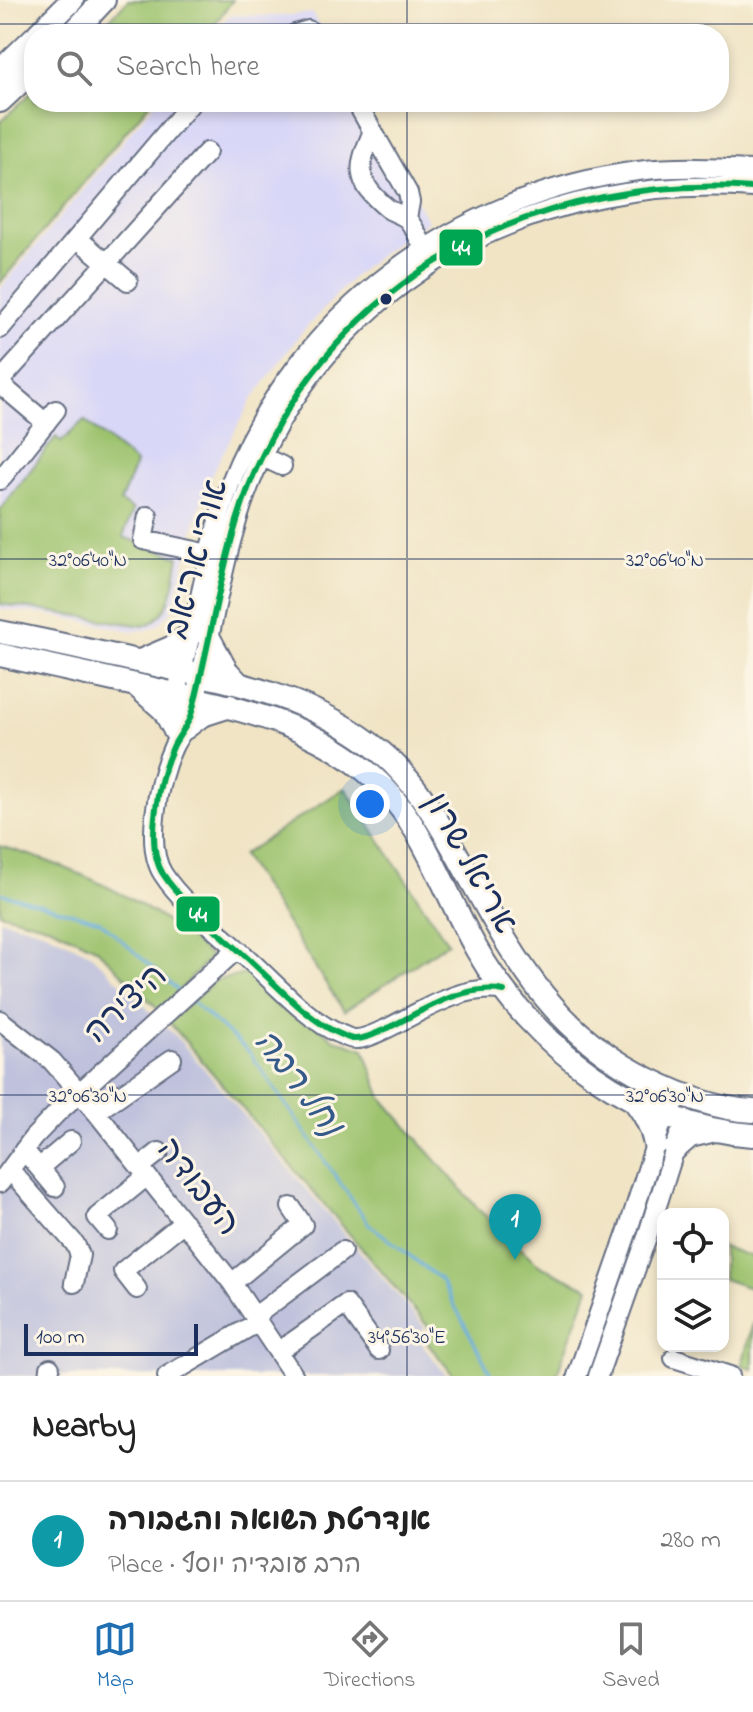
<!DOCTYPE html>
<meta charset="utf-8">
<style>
body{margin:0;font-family:"Indie Flower","Playpen Sans Hebrew",sans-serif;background:#f6f6f6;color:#222}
.controls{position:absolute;right:24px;bottom:24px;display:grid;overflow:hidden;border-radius:16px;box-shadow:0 4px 12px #0003}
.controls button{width:72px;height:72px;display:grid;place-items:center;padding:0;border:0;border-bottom:2px solid #e0e0e0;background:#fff;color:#222;font:40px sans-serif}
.scale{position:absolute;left:24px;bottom:20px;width:174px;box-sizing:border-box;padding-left:8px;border:4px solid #1b2f5e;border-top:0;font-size:22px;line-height:28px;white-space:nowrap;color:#1b2f5e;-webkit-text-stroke:6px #fcf5e5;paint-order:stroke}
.you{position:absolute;left:370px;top:804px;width:28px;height:28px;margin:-20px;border:6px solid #fff;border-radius:50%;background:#1a73e8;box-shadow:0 0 0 12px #1a73e833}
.badge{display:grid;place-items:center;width:52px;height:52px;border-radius:50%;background:#1f6fb2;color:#fff;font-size:26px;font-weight:700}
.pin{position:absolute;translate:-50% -66px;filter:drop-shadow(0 2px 4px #0008)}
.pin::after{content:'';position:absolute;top:42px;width:28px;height:24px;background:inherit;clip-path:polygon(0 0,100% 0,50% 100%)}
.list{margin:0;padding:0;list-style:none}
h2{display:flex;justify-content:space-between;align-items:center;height:104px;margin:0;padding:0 32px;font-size:34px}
h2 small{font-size:26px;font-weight:400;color:#767676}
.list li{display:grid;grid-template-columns:52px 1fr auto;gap:24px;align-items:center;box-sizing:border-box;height:120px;padding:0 32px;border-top:2px solid #e0e0e0}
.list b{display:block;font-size:30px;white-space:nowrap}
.list p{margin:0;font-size:26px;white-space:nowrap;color:#767676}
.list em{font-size:26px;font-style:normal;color:#767676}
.icon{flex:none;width:44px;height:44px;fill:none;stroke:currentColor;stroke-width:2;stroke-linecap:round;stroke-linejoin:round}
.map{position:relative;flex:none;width:753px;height:1376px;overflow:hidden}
.search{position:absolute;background:#fff;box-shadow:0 4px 12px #0003;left:24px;right:24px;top:24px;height:88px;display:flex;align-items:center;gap:20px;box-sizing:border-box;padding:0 28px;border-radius:32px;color:#767676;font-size:30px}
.sheet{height:224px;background:#fff}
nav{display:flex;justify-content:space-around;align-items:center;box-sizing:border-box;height:112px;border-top:2px solid #e0e0e0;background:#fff;font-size:22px;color:#767676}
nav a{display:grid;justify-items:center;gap:4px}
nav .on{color:#1f6fb2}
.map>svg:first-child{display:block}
.built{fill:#d9d7f7}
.industrial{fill:#c0c2dd}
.green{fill:#9dc36e;stroke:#5c7966;stroke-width:2}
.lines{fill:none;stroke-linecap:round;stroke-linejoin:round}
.stream{stroke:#62abda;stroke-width:3}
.minor-casing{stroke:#666e82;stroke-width:22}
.major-casing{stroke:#666e82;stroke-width:26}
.highway-casing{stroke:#666e82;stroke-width:30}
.minor{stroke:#fff;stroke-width:18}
.major{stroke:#fff;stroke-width:22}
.highway{stroke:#fff;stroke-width:26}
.bus-1-casing{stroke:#fcf5e5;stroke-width:12}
.bus-1{stroke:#00a651;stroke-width:6}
.ticks{fill:none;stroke:#1b2f5e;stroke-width:2;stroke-opacity:0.45}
.bus-dot{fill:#1b2f5e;stroke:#fcf5e5;stroke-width:3}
.labels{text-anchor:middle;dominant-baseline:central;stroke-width:6;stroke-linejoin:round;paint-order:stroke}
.street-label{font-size:34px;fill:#1b2f5e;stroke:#fcf5e5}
.water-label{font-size:36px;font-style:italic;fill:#345a89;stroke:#fcf5e5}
.ticks-label{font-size:20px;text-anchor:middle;fill:#1b2f5e;stroke:#fcf5e5;stroke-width:6;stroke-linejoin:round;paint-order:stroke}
.line-badge{stroke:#fcf5e5;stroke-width:3}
.badge-label{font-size:22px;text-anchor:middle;font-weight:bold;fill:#fff}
</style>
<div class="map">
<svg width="753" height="1376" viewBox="0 0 753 1376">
<rect width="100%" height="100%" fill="#fcf5e5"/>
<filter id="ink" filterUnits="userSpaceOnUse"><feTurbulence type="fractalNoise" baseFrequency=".0125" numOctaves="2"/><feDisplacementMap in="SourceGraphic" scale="16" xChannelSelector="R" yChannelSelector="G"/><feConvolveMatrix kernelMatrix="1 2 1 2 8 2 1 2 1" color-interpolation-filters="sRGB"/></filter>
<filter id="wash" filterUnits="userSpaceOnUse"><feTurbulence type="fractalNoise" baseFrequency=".006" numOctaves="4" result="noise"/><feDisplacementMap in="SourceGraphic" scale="32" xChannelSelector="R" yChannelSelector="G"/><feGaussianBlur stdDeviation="1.8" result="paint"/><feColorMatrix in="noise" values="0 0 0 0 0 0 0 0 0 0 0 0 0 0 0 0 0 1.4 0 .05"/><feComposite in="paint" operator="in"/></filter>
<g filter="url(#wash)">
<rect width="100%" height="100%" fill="#f0e4c5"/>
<path class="built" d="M312,13l12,21h-111l16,-19 50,1z
M156,102h206l66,119 -38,26 -37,30 -52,56 -50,68 -41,76 -13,39 -23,87 -4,10 -12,12 -11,5 -14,1 -77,-15 -56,-7v-320z"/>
<path class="industrial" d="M0,919l43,12 45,21 88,84 249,292 -9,8 31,40h-447z"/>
<path class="green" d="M128,0h105l-26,34h-112z
M34,90v12h117l-151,181v-161z
M84,420l52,43 -16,39 13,8 -10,27 56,20c-6,27 -5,59 -36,69l-143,-22v-94l56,-73 5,5z
M345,788l103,155 -104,68 -102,-156z
M0,846c78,22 151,56 211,111l-51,54 -64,-63 -45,-21 -51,-14z
M246,974l11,5 75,59 32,11 18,49 98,113 60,55 49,22 -33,88h-102l-31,-39 8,-7 -262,-308 47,-42z
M723,1247l30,10v32l-30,-10z
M753,1322v47l-11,-4z"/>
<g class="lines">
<path class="stream" d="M0,893l100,28 81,72
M190,1000l59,52 120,172 72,56 51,96"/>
</g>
</g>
<g filter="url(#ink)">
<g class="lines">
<g class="minor-casing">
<path id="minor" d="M295,34l13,-4 7,4
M356,102l52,91 2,9 -3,16
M373,131c-15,35 -20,49 14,77 6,5 16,6 21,12 7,8 11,19 16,28
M77,238l51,43
M0,329l192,-227
M0,381l207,-229
M0,384l46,39
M252,452l30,14
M0,480l56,-70
M148,516l-5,24 67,14
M173,732c1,-44 17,-89 26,-131 9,-39 17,-79 31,-117 67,-171 228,-290 408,-313 38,-5 77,-3 115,-1
M504,991c-40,-8 -82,20 -116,37 -10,4 -23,12 -34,11 -5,0 -9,-3 -14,-5 -31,-12 -69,-55 -95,-78 -24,-22 -65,-55 -82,-82 -19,-29 -4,-97 10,-127 5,-11 14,-20 18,-32 5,-16 8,-33 12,-49 16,-71 27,-144 59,-210 92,-191 285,-282 491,-268
M0,1020l52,41 44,51 136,171 62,93
M96,1112l76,-53
M24,1150l31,37
M140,1167l19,-15
M39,1168l32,-27
M10,1170l65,74 5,11 -6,28
M0,1183l33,-45 25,-26 179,-163
M108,1230l-11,-13 50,-41
M232,1283l71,-58 -12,-18
M137,1289l-14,-18 61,-49
M254,1317l88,-66
M278,1352l68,-48 33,46
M674,1358l56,18
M49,1376l1,-8
M167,1376l91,-54
M577,1376l51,-146 37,-117 17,-18
M598,1376l49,-139 32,-101"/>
</g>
<g class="major-casing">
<path id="major" d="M38,34l34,-34
M72,34l32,-34
M0,71l34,-33
M0,101l34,-32
M0,632c48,9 95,20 142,30 84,18 173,34 240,91 35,30 56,68 78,107 52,93 89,171 190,220 33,16 66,29 103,31
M209,638l17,32 13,14
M0,655c55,12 111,24 166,37 71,16 142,31 200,79 56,46 76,118 111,179 54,95 164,178 276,185
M140,661l35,-15 17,-13
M138,687l26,23 9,17
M185,728l17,-13 28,-9
M632,1098c12,15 19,27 23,46
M675,1149l15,-13 25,-6"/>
</g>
<g class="highway-casing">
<path id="highway" d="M0,77l28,-3"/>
</g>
<use href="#minor" class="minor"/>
<use href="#major" class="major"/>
<use href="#highway" class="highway"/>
<g class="bus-1-casing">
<path id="bus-1" d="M504,991c-40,-8 -82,20 -116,37 -10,4 -23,12 -34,11 -5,0 -9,-3 -14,-5 -31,-12 -69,-55 -95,-78 -24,-22 -65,-55 -82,-82 -19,-29 -4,-97 10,-127 5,-11 14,-20 18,-32 5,-16 8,-33 12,-49 16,-71 27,-144 59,-210 92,-191 285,-282 491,-268"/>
</g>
<use href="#bus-1" class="bus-1"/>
</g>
</g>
<path class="ticks" d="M407,0v34M0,24h753M407,102v1274M0,559h753M0,1095h753"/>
<circle class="bus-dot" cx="386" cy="299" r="7"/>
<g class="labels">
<g class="street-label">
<text transform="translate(198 559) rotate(-75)">אורי אריאב</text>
<text transform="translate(469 864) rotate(61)">אריאל שרון</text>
<text transform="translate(127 1005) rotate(-43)">היצירה</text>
<text transform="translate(197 1188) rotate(52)">העבודה</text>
</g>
<g class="water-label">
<text transform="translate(297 1084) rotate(53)">נחל רבה</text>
</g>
</g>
<g class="ticks-label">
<text x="88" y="566">32°06'40"N</text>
<text x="665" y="566">32°06'40"N</text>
<text x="88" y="1102">32°06'30"N</text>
<text x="665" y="1102">32°06'30"N</text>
<text x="407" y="1343">34°56'30"E</text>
</g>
<g class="line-badge">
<rect x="438" y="228" width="46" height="39" rx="8" fill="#00a651"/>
<rect x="175" y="895" width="46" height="38" rx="8" fill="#00a651"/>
</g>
<g class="badge-label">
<text x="461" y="255">44</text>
<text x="198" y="922">44</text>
</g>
</svg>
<div class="controls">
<button><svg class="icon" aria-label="locate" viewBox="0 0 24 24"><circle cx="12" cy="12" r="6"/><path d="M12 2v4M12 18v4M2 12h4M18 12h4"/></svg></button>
<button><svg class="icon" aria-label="layers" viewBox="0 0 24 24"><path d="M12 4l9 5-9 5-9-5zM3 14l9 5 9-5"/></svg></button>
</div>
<div class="scale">100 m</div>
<div class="you"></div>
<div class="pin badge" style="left:515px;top:1260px;background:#0f9aa8">1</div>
<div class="search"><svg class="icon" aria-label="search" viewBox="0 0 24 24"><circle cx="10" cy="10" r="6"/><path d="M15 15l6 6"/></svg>Search here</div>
</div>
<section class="sheet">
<h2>Nearby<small></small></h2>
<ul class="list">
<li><span class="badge" style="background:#0f9aa8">1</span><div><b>אנדרטת השואה והגבורה</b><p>Place · הרב עובדיה יוסף</p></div><em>280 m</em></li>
</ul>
</section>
<nav>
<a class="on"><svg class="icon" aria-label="map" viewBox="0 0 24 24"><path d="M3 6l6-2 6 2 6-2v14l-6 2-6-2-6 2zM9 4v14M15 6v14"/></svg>Map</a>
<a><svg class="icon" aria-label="directions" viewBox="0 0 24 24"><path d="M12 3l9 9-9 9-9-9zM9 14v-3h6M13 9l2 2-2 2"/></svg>Directions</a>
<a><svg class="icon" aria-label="saved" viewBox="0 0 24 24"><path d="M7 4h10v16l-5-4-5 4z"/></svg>Saved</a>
</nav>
